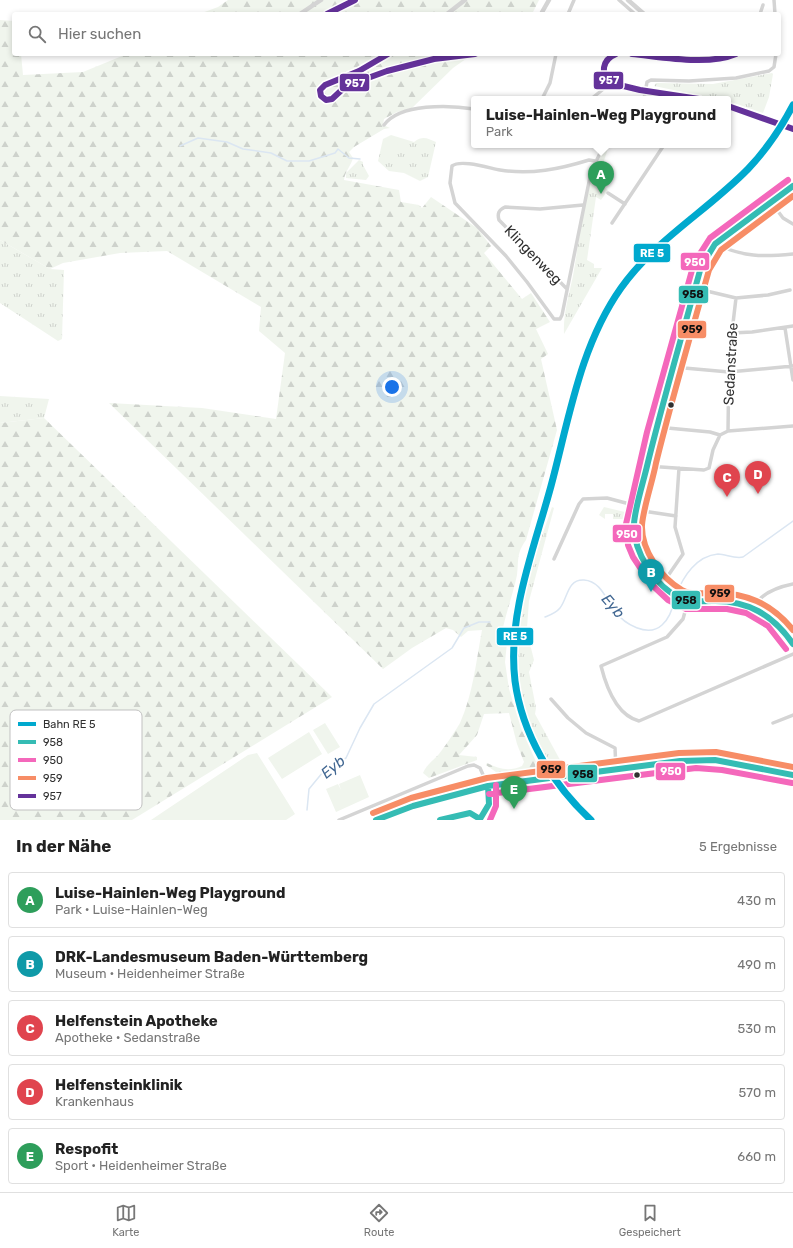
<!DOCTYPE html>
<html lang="de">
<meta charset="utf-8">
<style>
body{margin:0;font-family:Rubik,sans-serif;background:#f6f6f6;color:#222}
.you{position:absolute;left:392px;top:387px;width:14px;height:14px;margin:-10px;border:3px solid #fff;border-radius:50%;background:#1a73e8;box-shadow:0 0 0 6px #1a73e833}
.badge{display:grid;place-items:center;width:26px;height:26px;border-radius:50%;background:#787878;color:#fff;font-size:13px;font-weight:700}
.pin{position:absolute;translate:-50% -33px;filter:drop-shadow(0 1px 2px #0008)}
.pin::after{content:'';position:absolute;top:21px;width:14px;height:12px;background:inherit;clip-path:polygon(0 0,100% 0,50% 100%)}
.popup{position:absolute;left:471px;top:96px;width:260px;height:52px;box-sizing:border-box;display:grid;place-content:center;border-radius:4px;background:#fff;filter:drop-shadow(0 1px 3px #0005);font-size:13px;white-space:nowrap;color:#767676}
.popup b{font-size:15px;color:#222}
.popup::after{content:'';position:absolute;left:50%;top:100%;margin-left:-8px;border:8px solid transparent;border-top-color:#fff}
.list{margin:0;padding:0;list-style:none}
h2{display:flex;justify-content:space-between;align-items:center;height:52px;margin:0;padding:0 16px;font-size:17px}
h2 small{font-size:13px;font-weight:400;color:#767676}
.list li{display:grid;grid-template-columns:26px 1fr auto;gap:12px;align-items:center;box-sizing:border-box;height:56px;margin:0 8px 8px;padding:0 8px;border:1px solid #e0e0e0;border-radius:4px}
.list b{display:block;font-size:15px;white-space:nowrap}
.list p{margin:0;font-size:13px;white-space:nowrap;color:#767676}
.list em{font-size:13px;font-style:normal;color:#767676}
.icon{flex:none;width:22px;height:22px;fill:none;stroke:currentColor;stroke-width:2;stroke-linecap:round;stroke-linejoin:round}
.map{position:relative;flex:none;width:793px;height:820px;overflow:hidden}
.search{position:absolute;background:#fff;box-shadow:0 2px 6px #0003;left:12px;right:12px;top:12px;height:44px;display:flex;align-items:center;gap:10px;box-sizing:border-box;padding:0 14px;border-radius:4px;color:#767676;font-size:15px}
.sheet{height:372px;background:#fff}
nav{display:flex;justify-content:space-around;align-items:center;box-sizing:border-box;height:56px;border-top:1px solid #e0e0e0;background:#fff;font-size:11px;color:#767676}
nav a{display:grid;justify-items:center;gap:2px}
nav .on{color:#787878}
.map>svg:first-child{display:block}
.grass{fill:url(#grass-tufts)}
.forest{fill:url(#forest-firs)}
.garden{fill:#f0f5ed}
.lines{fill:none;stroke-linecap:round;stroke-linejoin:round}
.stream{stroke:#dbe6f2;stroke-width:1.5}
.tertiary-tunnel{stroke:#d6d6d6;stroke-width:4.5;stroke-dasharray:4.5 2;stroke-linecap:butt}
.minor{stroke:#d4d4d4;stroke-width:3.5}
.tertiary{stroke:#d4d4d4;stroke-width:4.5}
.secondary{stroke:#cecece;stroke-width:5}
.bus-1-casing{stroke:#fff;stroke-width:9}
.bus-2-casing{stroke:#fff;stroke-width:9}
.bus-3-casing{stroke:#fff;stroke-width:9}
.bus-4-casing{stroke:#fff;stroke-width:9}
.bus-1{stroke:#35bcb4;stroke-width:6}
.bus-2{stroke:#f468bb;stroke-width:6}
.bus-3{stroke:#f78d66;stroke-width:6}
.bus-4{stroke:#64329a;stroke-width:6}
.rail-1-casing{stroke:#fff;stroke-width:10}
.rail-1{stroke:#00a9ce;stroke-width:7}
.bus-dot{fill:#303030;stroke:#fff;stroke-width:1.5}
.labels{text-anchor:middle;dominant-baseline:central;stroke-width:4;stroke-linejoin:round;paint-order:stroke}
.street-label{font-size:14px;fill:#303030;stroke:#fff}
.water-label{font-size:15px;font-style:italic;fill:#406691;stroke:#fff}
.key{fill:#fff;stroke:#c1c1c1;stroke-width:1}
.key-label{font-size:11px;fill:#303030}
.line-badge{stroke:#fff;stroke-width:1.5}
.badge-label{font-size:11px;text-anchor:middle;font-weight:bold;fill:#fff}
.pale-badge-label{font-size:11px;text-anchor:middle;font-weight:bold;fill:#111}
</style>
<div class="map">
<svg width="793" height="820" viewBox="0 0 793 820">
<defs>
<pattern id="grass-tufts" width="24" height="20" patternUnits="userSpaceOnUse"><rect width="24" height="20" fill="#f0f5ed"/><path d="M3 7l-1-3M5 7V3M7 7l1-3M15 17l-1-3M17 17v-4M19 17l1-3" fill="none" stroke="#ced2cc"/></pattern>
<pattern id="forest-firs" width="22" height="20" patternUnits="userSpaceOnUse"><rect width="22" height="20" fill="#f0f5ed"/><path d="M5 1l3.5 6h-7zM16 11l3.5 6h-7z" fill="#ced2cc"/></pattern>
</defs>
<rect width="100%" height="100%" fill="#fff"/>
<path class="grass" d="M772,73l1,1 -4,23 -6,16 -35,-12v-2h-11l-63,-13 2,-3 57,1z
M391,135l23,7c10,-7 13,-3 22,0l-8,35 -8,4 -16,-8 -15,-2 -11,-10 5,-22z
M607,145h2l-12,38 11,7 -7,10 -5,-3 -9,63 7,4v4h8l-38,66c-1,-20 5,-39 9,-58 7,-39 12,-98 34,-131z
M359,160l4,2v3l6,11 -3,4 -20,-2v-5z
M0,240l50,29 14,1 -2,69 -4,2 -58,-38z
M0,396l49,3 -5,19 -44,5z
M552,507l2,1 -25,93 -3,40 5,7 3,12 -5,12 7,36 -1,6 30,55 -11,2c-3,-5 -8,-10 -10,-15 -25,-47 -34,-107 -21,-159 7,-31 19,-60 29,-90z
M604,507l25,6 2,6h-18v-5h-8v5l-6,-4z"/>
<path class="forest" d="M228,0h311l-7,14h-333l19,-7z
M0,20l14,1v33h7l2,21 60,-3 44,-18h346l-20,14 -42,41 -14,3 -13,7 -1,6 7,3 -6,1 -30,18 -5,5 4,6c-2,8 -8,13 -9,22l55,10 2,12 18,3 3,3 9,-11 46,31 14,18 -7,7 38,46 9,-6 19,29 -14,7 12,25 -7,5 16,71 -31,110c-10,14 -7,20 -9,35 -4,19 -11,38 -15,57l6,1 -3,29 4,27 12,39 20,45 -38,4 -17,-12 1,-2c12,6 22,9 35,3l2,-4 -7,-18 -8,-31 -25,1 -7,21 -18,20 18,2v3l-48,18 -6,-5c4,-9 10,-12 16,-19 5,-6 17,-24 21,-31 13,-29 16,-61 22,-93l-14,1 -7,6 -8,-7 -7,-2 -34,20 -29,21 -274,-266 93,5 74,11 9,-66 -26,-22 2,-24 -94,-56 -47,2 -57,10 -13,6 -50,-29z
M44,418l288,279 -200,123h-132v-397z"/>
<path class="garden" d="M386,139l12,4 -7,20 -11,-3z
M325,723l15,24 -12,7 -15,-24z
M309,732l13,22 -40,25 -14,-21z
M257,753l38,61 -9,6h-135l97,-65z
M360,775l9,22 -33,15 -10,-23 12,-5 3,6 -2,-6z"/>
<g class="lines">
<path class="stream" d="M180,146l18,-8 29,4 16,7 28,4 16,8h22l26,-8 3,-4 11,9 11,1
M676,594c8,-18 20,-38 42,-40 8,0 16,5 25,3l50,-36
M545,617c5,-2 11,-4 15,-9 8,-10 7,-29 24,-28 17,1 22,20 31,31 9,13 33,27 47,14 8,-7 11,-17 13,-27
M307,810l2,-21 14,-17 23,-14 14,-30 14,-24 78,-56 12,-20 15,-6h11"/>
<path class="tertiary-tunnel" d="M764,118l29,11"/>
<path class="minor" d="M619,0l16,14
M774,0l1,14
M568,14l6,-14
M760,14l3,-9
M542,99l8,-16 6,-29
M591,99l20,-16
M644,99l3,-17 4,-2 38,1 47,-3 33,-7 5,-4 2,-13
M384,125c16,-22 66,-20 90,-16
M595,161l-6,-1c-29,9 -58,15 -89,10 -11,-2 -39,-11 -48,-4l-2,17 5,20 51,53 21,26 27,37h6l2,-4 29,-143 13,-27
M608,193l17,11
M771,202l12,16 10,6
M612,223l52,-78
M715,244c29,13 47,13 78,10
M694,288l42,10 32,-3 22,-5
M567,289l-68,-69c-2,-7 0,-10 6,-13l35,2 43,-4
M785,328l8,52
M732,333l20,-1 41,-6
M673,367l56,5 64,-6
M657,427l53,5 10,3 8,-4 65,-5
M728,431l1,-74 7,-59
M647,466l57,4 5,-2 4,-18 7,-15
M643,511l33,5
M554,559l25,-55 4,-5 24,-1 30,8
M663,583l20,-29 -8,-27 4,-59
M688,601l-5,18 -16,18 -66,29c5,20 15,49 38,55l154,-67
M754,607c7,-14 24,-20 39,-23
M551,699l17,19 18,15 29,15 1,21
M773,723l20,-8
M339,820l129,-54 6,-1 6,3 8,18
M440,820l30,-7 11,7"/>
<path class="tertiary" d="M628,0l16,14
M300,14l21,-14
M327,14l28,-14
M447,14l18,-14
M541,14l8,-14
M388,54l-29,17 -34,14 -5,5 1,6 5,4 6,-1 14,-13 41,-15 47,-12 41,-5
M616,54c-6,2 -12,6 -12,13 -1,6 2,12 7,16 12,7 71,13 88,16
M632,54c19,2 91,11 104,0
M728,106l36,12
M793,186l-78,58 -8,11 -6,12 -46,167 -21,90c1,8 1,15 3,22 6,18 31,52 51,55 13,0 27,-1 40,0 29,2 50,19 65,43
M479,820c11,-9 10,-20 9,-34"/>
<path class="secondary" d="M376,820l37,-14 75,-20 192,-25 35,-1 78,15"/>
<g class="bus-1-casing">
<path id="bus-1" d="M793,186l-78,58 -14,23c-18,65 -37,130 -53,195 -4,18 -13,45 -14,62 -1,28 21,62 46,74 10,5 22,3 32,3 36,-1 61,14 81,43
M480,819l9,-15 -1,-18
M376,820l37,-14 75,-20 192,-25 35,-1 78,15
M440,820l30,-7 10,6"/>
</g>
<g class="bus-2-casing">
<path id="bus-2" d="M786,649l-18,-23 -22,-13 -19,-4h-41l-18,-9 -17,-16 -18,-27 -5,-12 -2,-21 21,-92 47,-169 16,-25 78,-58
M489,794l207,-26 26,2 70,13
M490,820l6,-14v-21"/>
</g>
<g class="bus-3-casing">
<path id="bus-3" d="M793,196l-72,54 -12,20c-18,64 -37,128 -53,193 -3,17 -13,46 -14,62 -1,25 19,53 40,65 8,5 20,3 29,3 34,-1 60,10 82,37
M373,813l38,-15 76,-20 192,-25 37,-1 77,15"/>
</g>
<g class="bus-4-casing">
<path id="bus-4" d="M327,14l28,-14
M388,54l-29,17 -34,14 -5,5 1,6 5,4 6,-1 14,-13 41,-15 47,-12 41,-5
M616,54c-14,6 -16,19 -5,29l29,7 59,9
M632,54c30,3 76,12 104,0
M728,106l65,23"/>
</g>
<use href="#bus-1" class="bus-1"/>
<use href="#bus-2" class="bus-2"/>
<use href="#bus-3" class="bus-3"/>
<use href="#bus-4" class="bus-4"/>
<g class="rail-1-casing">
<path id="rail-1" d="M591,820c-39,-36 -69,-86 -76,-139 -8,-66 19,-132 36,-195 18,-67 29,-140 70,-198 34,-48 86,-77 127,-119 18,-19 33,-41 45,-64"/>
</g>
<use href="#rail-1" class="rail-1"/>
</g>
<g class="bus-dot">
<circle cx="671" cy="405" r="3.5"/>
<circle cx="637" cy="775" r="3.5"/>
</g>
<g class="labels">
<g class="street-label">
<text transform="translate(533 255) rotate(46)">Klingenweg</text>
<text transform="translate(731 364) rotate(-87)">Sedanstraße</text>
</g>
<g class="water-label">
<text transform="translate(613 606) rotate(49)">Eyb</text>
<text transform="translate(333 767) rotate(-40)">Eyb</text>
</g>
</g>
<rect x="10" y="710" width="132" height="100" rx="6" class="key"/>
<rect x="18" y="722" width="18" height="4" fill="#00a9ce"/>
<rect x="18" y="740" width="18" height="4" fill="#35bcb4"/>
<rect x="18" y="758" width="18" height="4" fill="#f468bb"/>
<rect x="18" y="776" width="18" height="4" fill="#f78d66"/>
<rect x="18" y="794" width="18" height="4" fill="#64329a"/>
<g class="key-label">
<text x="43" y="728">Bahn RE 5</text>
<text x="43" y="746">958</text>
<text x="43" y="764">950</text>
<text x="43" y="782">959</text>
<text x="43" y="800">957</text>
</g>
<g class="line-badge">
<rect x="593" y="71" width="31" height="19" rx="4" fill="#64329a"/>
<rect x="339" y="73" width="31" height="19" rx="4" fill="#64329a"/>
<rect x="633" y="243" width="38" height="20" rx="4" fill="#00a9ce"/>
<rect x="680" y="252" width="30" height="19" rx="4" fill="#f468bb"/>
<rect x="678" y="285" width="31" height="19" rx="4" fill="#35bcb4"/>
<rect x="677" y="320" width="30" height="19" rx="4" fill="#f78d66"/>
<rect x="612" y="524" width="30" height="19" rx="4" fill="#f468bb"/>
<rect x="704" y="584" width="31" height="19" rx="4" fill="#f78d66"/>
<rect x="671" y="590" width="30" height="20" rx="4" fill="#35bcb4"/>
<rect x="496" y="627" width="38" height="19" rx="4" fill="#00a9ce"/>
<rect x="536" y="760" width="30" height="19" rx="4" fill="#f78d66"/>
<rect x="655" y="762" width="31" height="19" rx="4" fill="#f468bb"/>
<rect x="567" y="764" width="31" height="19" rx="4" fill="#35bcb4"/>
</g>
<g class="badge-label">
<text x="609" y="84">957</text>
<text x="355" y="87">957</text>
<text x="652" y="257">RE 5</text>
<text x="695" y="266">950</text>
<text x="627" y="538">950</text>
<text x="515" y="640">RE 5</text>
<text x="671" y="775">950</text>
</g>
<g class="pale-badge-label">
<text x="693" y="298">958</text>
<text x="692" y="333">959</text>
<text x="720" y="597">959</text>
<text x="686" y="604">958</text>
<text x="551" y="773">959</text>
<text x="583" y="778">958</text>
</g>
</svg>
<div class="you"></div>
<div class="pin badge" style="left:601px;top:194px;background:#2e9e5b">A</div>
<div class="popup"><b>Luise-Hainlen-Weg Playground</b>Park</div>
<div class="pin badge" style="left:651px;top:592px;background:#0f9aa8">B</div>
<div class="pin badge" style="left:727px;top:497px;background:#e0444e">C</div>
<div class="pin badge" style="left:758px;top:494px;background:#e0444e">D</div>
<div class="pin badge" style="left:514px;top:809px;background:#2e9e5b">E</div>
<div class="search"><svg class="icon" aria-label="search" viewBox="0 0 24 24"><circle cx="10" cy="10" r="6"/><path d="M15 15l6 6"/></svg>Hier suchen</div>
</div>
<section class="sheet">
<h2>In der Nähe<small>5 Ergebnisse</small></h2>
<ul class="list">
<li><span class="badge" style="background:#2e9e5b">A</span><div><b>Luise-Hainlen-Weg Playground</b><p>Park · Luise-Hainlen-Weg</p></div><em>430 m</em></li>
<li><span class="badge" style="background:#0f9aa8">B</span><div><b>DRK-Landesmuseum Baden-Württemberg</b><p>Museum · Heidenheimer Straße</p></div><em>490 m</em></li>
<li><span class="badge" style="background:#e0444e">C</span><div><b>Helfenstein Apotheke</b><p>Apotheke · Sedanstraße</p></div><em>530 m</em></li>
<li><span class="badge" style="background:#e0444e">D</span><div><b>Helfensteinklinik</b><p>Krankenhaus</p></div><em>570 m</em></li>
<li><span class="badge" style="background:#2e9e5b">E</span><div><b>Respofit</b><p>Sport · Heidenheimer Straße</p></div><em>660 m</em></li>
</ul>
</section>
<nav>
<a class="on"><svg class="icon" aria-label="map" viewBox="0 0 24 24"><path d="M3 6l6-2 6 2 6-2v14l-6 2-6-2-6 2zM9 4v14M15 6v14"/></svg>Karte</a>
<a><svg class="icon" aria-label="directions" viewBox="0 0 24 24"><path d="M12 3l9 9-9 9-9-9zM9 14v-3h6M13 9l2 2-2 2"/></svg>Route</a>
<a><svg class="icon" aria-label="saved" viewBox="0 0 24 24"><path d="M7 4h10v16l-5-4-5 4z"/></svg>Gespeichert</a>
</nav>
